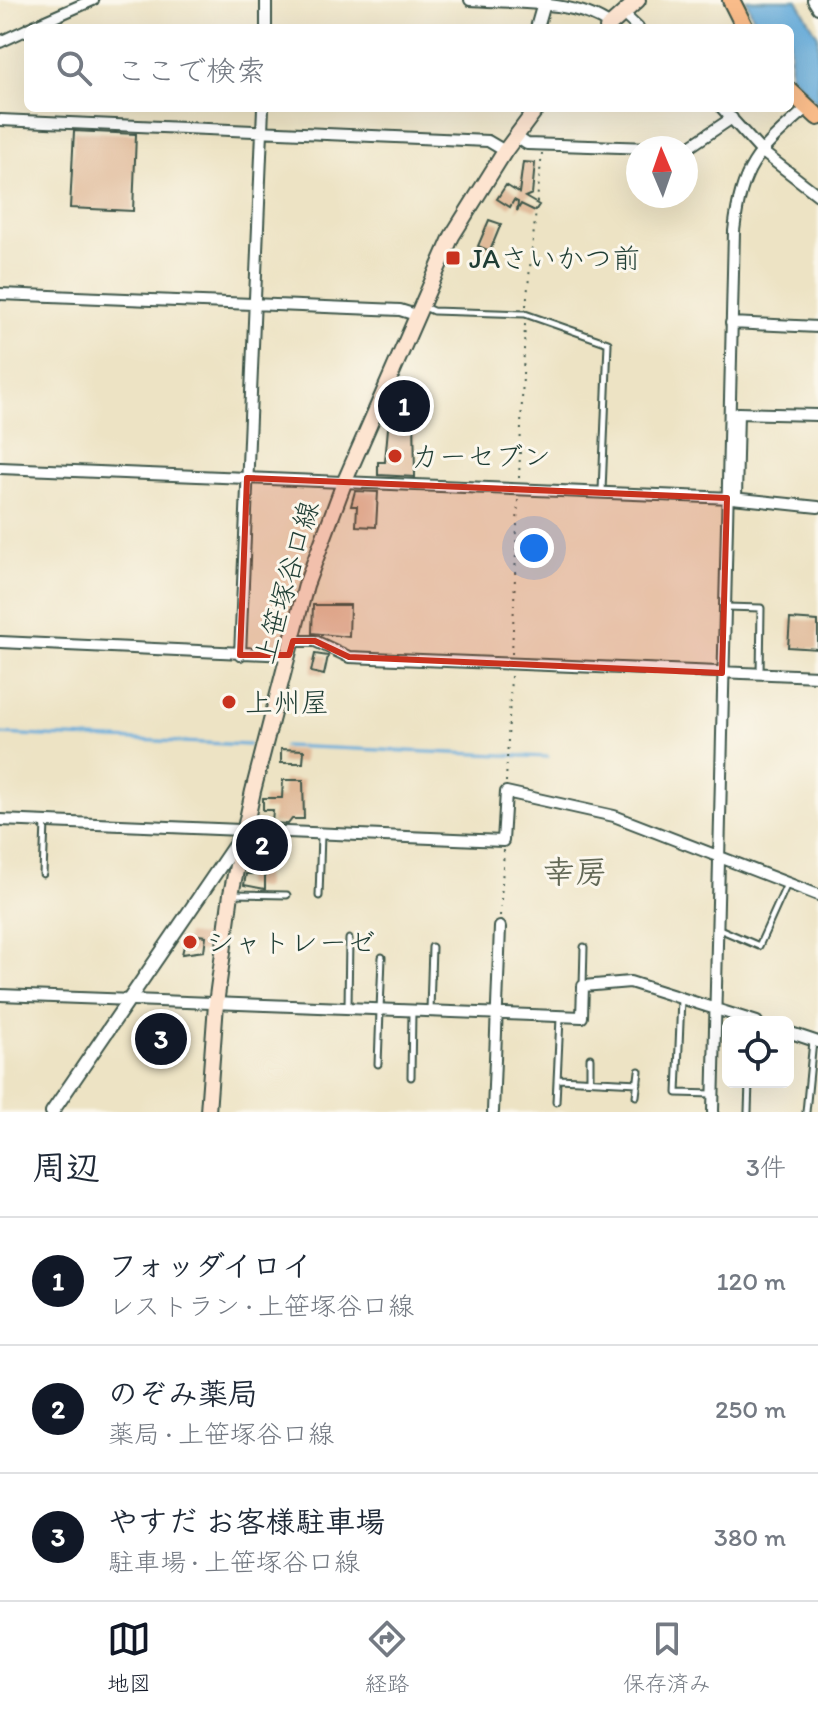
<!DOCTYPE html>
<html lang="ja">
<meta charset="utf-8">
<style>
body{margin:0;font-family:Itim,"Klee One",sans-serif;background:#f6f6f7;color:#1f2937}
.controls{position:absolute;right:24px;bottom:24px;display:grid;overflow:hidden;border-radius:12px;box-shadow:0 8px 32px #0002}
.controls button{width:72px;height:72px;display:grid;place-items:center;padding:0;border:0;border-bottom:2px solid #e0e1e3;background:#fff;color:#1f2937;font:40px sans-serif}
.compass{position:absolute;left:626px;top:136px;width:72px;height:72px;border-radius:50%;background:#fff;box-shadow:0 8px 32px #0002;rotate:358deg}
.you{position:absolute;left:534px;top:548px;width:28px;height:28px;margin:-20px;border:6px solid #fff;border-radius:50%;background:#1a73e8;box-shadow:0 0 0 12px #1a73e833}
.badge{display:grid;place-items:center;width:52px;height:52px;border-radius:50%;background:#111827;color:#fff;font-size:26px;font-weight:700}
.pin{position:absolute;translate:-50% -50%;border:4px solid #fff;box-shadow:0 2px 8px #0006}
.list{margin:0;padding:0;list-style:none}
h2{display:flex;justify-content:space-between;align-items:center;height:104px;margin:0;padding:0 32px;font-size:34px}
h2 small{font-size:26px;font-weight:400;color:#747a83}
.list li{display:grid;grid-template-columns:52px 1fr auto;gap:24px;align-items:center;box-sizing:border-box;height:128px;padding:0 32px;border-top:2px solid #e0e1e3}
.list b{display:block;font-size:30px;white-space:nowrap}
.list p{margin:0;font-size:26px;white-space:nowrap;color:#747a83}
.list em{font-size:26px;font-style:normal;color:#747a83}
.icon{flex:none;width:44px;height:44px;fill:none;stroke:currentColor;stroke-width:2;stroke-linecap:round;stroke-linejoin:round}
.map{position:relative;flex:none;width:818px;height:1112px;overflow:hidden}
.search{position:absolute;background:#fff;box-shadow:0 8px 32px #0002;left:24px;right:24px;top:24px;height:88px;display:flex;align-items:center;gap:20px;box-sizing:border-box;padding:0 28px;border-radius:12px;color:#747a83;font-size:30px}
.sheet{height:488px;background:#fff}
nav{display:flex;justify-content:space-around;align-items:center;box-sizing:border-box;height:112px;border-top:2px solid #e0e1e3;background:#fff;font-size:22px;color:#747a83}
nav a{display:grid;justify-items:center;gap:4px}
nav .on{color:#111827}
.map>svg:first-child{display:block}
.water{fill:#64abdb;stroke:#427488;stroke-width:2}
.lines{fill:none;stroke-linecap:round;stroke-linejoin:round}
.stream{stroke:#64abdb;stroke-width:3}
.building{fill:#e0ba99}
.service-casing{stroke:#3e564a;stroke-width:9}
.minor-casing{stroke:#3e564a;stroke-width:14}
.tertiary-casing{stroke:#3e564a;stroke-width:16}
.secondary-casing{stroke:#3e564a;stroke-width:18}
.primary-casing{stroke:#3e564a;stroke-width:20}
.path{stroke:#3e564a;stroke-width:2;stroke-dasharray:2 6;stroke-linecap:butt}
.service{stroke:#fff;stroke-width:5}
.minor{stroke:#fff;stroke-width:10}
.tertiary{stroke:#fff;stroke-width:12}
.secondary{stroke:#fde4d0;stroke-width:14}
.primary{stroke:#f9bc8a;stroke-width:16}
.marked{fill:#c8321e;fill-opacity:0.2;stroke:#c8321e;stroke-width:6;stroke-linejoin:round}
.poi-dot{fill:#c8321e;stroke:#fbf7ec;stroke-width:3}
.labels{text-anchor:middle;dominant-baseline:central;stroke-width:6;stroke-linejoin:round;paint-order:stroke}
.poi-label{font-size:28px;fill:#1f3d34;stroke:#fbf7ec;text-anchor:start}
.street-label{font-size:28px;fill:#1f3d34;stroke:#fbf7ec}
.quarter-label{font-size:32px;font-weight:bold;fill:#636957;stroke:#fbf7ec}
</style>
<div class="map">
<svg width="818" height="1112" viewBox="0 0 818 1112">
<rect width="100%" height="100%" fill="#fbf7ec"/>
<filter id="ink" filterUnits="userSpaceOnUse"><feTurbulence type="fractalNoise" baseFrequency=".0125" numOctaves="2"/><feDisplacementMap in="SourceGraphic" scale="16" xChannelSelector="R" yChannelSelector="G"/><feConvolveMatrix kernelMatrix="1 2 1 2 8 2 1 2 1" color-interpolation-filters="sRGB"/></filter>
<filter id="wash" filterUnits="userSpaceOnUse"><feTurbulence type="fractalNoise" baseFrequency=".006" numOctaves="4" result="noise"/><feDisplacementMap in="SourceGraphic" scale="32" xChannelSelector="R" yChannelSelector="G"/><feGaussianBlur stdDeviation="1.8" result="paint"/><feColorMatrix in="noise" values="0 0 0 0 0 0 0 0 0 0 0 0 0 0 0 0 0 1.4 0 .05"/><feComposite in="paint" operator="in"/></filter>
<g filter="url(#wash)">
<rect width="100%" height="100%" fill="#ede3c4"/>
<path class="water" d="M746,0h51l21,36v68l-28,-30v-46h-32z"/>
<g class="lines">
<path class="stream" d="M0,734l249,11
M284,746l264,11"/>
</g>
<g id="blocks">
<path class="building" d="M74,131l62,3 -3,77 -63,-3z
M523,162l12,1 -3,31 -7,3 14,8 -4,6 -14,-7 -4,7 1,-9 -4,-2 -4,7 -13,-8 9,-14 13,8z
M489,220l12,4 -11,27 -12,-5z
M401,400h19l-1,13 -5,-1 1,65 -37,-2v-13h7l4,-45 11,1z
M355,491l23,1 -2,35 -20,-1 1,-20h-6z
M313,605h37l-1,32 -37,-4z
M790,619l28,2v28l-30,-2z
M315,654l13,2 -4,19 -13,-3z
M281,749l23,1 -1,13h-22z
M283,780h20l1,39h-12l-4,5 -16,-1 1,-13h-10v-12h19z
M255,839h15l-1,33h-4v17l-21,-4 2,-11h6z
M187,934l19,2 -2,15 -22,3z"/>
</g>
</g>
<g filter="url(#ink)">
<use href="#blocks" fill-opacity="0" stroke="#3e564a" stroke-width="2"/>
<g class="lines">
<g class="service-casing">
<path id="service" d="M424,307l9,4 92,3 83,29 -6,148
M726,607l35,1 -1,66
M43,874l2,-51
M232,894l55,1
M319,896l2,-62
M717,928l42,18 28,-62
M583,986l1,-39
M681,999l-4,94 36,1
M348,1006l1,-67
M430,1010l2,-63
M378,1064l4,-107
M411,1077l1,-65
M559,1079l79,4
M590,1079v-21
M636,1096l3,-25
M556,1102l4,-84
M748,1112l1,-30
M806,1112l7,-71"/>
</g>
<g class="minor-casing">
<path id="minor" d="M266,0v28
M470,0c43,3 106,0 140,25
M813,0l5,8
M622,13l16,15
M29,28l64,-28
M0,42l28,-13
M722,108l38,42 58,45
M0,120l488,21 17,10
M515,136l12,8 124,4
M686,149l46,-31
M0,294l400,16 16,5
M731,323l87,4
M0,468l732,30 86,9
M736,498l2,-85 79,2
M293,641h22l34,16 469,19
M0,642l289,13
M240,655l23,-547
M0,820l503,21 3,-49 108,24 204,79
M0,995l582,22 1,-31 47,-4 127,40
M788,1032l30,10
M493,1112l7,-185
M713,1112l21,-881c8,-68 24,-79 73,-123"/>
</g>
<g class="tertiary-casing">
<path id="tertiary" d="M537,28l8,-28
M52,1112l193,-282"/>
</g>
<g class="secondary-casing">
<path id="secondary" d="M607,28l31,-28
M208,1112l8,-108 15,-110 22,-103 53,-206 38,-102 108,-247 53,-85 32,-43"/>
</g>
<g class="primary-casing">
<path id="primary" d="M731,0l14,28
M790,91l28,26"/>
</g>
<path class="path" d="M526,306l16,-153
M519,478l6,-154
M512,654l6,-154
M506,782l5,-106
M500,916l4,-66"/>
<use href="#service" class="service"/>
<use href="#minor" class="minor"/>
<use href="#tertiary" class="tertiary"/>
<use href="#secondary" class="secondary"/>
<use href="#primary" class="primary"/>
</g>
</g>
<path class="marked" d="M247,478l480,20 -5,175 -373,-16 -34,-16h-22l-4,14h-49z"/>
<g class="poi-dot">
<rect x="445" y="250" width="16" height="16" rx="4"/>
<circle cx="395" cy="456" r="8"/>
<circle cx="229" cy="702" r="8"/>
<circle cx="190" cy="942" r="8"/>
</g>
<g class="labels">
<g class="poi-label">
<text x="469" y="258">JAさいかつ前</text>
<text x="411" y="456">カーセブン</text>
<text x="245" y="702">上州屋</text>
<text x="206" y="942">シャトレーゼ</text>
</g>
<g class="street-label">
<text transform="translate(286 582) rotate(-74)">上笹塚谷口線</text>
</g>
<g class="quarter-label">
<text x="575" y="872">幸房</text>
</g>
</g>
</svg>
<div class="controls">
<button><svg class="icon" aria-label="locate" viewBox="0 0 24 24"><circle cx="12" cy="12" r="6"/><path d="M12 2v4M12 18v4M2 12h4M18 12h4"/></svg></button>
</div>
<svg class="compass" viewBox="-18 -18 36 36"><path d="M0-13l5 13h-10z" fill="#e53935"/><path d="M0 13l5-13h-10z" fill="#747a83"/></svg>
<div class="you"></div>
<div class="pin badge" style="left:404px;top:406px">1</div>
<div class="pin badge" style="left:262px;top:845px">2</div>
<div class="pin badge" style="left:161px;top:1039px">3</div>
<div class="search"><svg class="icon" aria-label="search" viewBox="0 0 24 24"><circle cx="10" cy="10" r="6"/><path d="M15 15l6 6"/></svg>ここで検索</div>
</div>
<section class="sheet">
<h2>周辺<small>3件</small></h2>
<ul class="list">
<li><span class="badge">1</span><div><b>フォッダイロイ</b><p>レストラン · 上笹塚谷口線</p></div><em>120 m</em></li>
<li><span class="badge">2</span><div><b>のぞみ薬局</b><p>薬局 · 上笹塚谷口線</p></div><em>250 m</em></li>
<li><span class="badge">3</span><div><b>やすだ お客様駐車場</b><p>駐車場 · 上笹塚谷口線</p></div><em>380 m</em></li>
</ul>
</section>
<nav>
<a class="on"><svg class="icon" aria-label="map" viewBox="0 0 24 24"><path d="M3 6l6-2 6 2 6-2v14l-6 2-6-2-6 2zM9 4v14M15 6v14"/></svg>地図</a>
<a><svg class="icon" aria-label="directions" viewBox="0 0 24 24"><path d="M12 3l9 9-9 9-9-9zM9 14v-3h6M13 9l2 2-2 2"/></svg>経路</a>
<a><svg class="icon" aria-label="saved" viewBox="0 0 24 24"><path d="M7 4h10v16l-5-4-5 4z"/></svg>保存済み</a>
</nav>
